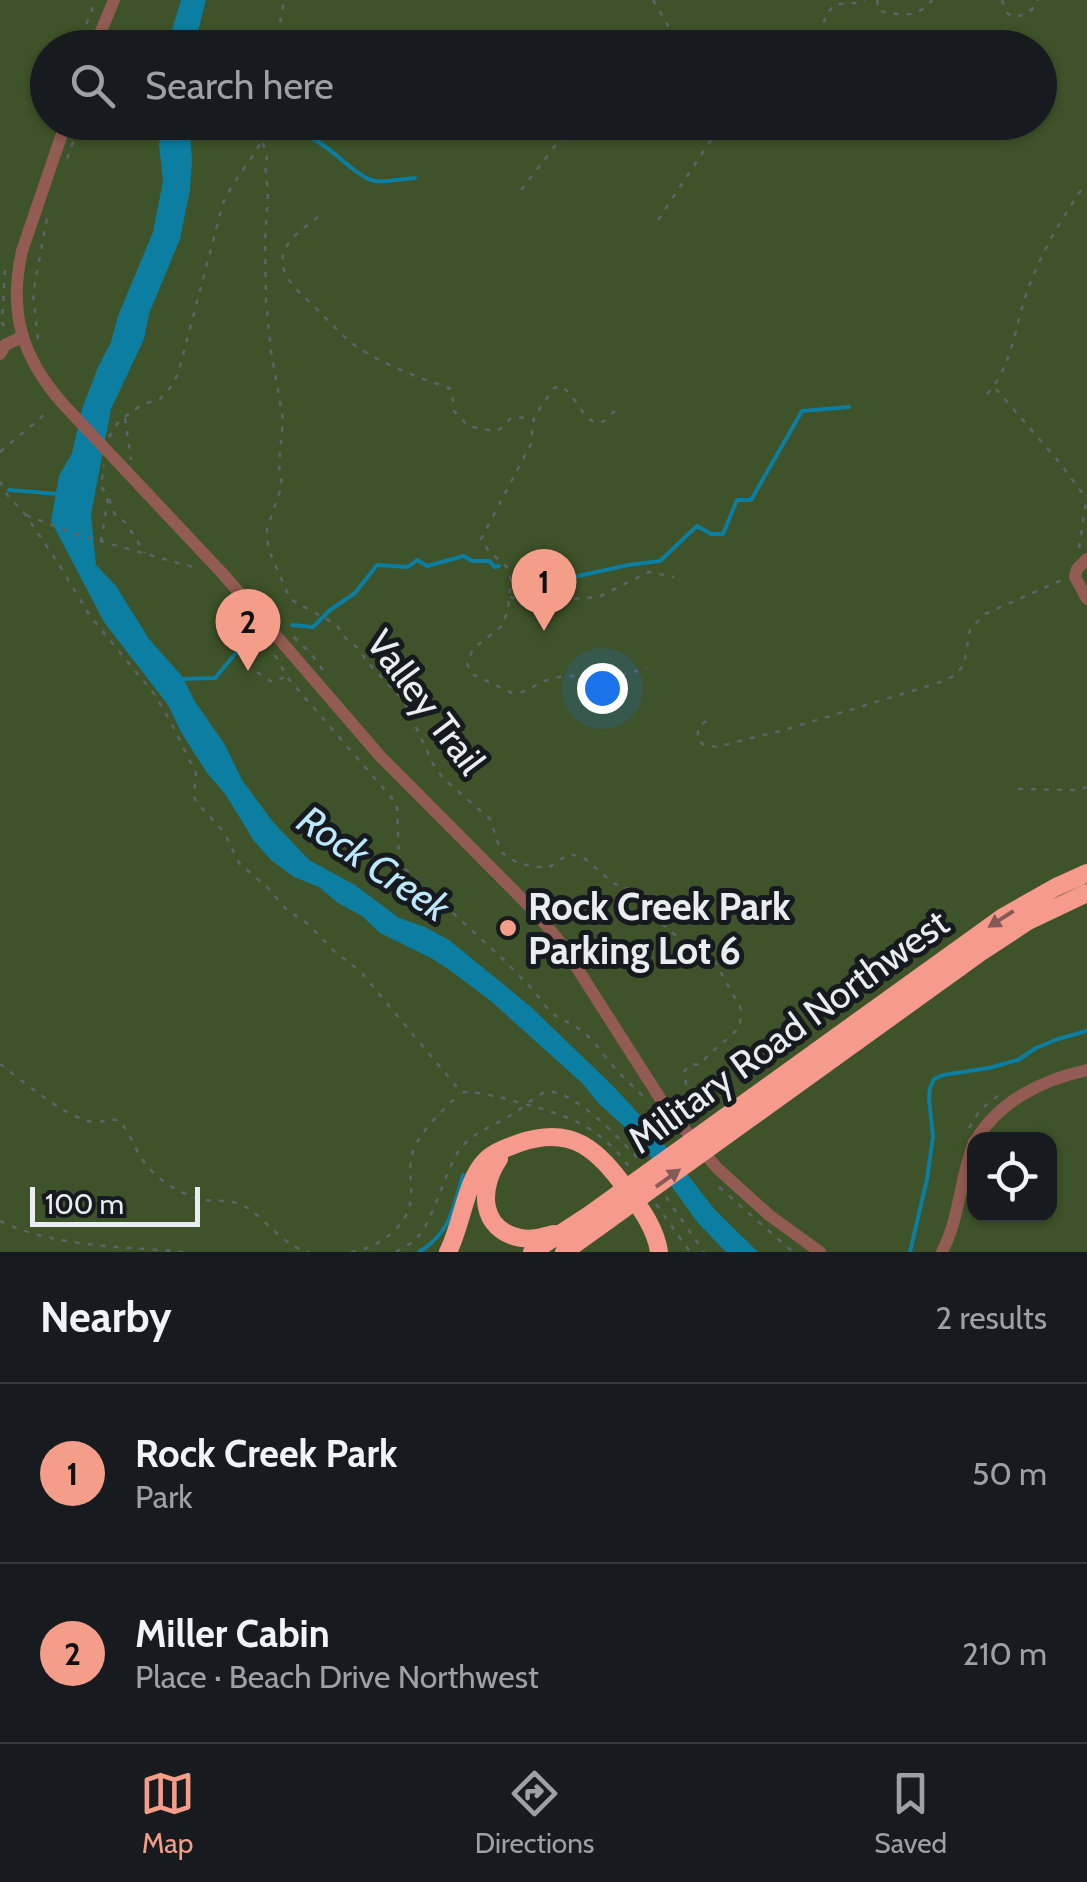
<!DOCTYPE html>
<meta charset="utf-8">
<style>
body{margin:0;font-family:Cabin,sans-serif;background:#202428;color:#f1f3f6}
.controls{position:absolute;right:30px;bottom:30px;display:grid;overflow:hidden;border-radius:20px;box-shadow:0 2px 8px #0004}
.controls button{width:90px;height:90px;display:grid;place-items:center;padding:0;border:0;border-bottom:2px solid #36393d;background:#171b1f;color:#f1f3f6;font:50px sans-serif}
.scale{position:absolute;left:30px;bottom:25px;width:170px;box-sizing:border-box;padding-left:10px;border:5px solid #e9edf0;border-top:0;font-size:28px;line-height:35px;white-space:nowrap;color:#e9edf0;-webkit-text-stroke:8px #161a1f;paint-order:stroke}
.you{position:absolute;left:602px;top:688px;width:35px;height:35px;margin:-25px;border:8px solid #fff;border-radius:50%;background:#1a73e8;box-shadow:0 0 0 15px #1a73e833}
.badge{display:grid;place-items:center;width:65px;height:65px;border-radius:50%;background:#f49e89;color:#111;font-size:32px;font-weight:700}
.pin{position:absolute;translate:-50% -82px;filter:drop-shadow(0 2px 5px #0008)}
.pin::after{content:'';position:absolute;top:52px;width:35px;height:30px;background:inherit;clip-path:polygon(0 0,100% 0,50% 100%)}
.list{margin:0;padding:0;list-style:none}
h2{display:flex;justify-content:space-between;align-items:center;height:130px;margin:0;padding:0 40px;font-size:42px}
h2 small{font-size:32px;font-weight:400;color:#9ea1a4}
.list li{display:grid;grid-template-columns:65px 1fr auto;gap:30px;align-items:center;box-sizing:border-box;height:180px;padding:0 40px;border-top:2px solid #36393d}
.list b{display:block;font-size:38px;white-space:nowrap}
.list p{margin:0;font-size:32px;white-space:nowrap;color:#9ea1a4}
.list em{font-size:32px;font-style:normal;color:#9ea1a4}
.icon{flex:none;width:55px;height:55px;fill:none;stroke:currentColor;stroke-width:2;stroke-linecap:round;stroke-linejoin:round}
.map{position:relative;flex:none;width:1087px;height:1252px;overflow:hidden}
.search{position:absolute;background:#171b1f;box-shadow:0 2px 8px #0004;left:30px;right:30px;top:30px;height:110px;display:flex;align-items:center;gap:25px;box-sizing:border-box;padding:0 35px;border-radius:55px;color:#9ea1a4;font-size:38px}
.sheet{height:490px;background:#171b1f}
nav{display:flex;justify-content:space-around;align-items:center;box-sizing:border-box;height:140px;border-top:2px solid #36393d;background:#171b1f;font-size:28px;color:#9ea1a4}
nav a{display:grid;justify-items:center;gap:5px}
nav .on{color:#f49e89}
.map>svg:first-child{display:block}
.green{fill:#3e5329;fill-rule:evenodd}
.water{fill:#0b7ea1}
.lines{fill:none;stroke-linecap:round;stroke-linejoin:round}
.stream{stroke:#0b7ea1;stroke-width:4}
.path{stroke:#5e6367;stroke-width:2.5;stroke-dasharray:5 8;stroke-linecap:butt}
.minor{stroke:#925b53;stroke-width:12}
.major{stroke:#f59a8c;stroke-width:18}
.oneway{fill:#865a56}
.poi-dot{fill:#f49e89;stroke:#161a1f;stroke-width:4}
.labels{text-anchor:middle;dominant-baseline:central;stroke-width:10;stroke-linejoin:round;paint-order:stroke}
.street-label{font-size:38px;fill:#e9edf0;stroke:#161a1f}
.poi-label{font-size:38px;font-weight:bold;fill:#e9edf0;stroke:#161a1f;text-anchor:start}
.water-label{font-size:40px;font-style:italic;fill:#bbe8fc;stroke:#161a1f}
</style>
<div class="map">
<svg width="1087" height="1252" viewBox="0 0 1087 1252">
<rect width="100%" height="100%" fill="#1f2429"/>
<path class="green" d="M0,0h1087v1252h-1087zM48,48h992v74h-992zM974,1140h76v74h-76z"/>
<path class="water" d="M181,0h25l-12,47h-27z
M162,123h27l3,37 -2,30 -10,49 -31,75 -5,25 -33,70 -20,106 5,50 20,21 33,53 33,37 12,24 31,45 17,35 31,42 36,38 46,25 44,33 26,9 24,13 82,67 82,79 36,39 66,85 43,42h-32l-28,-29 -62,-86 -38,-34 -15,-19 -91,-82 -41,-31 -20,-13 -51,-25 -18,-17 -24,-13 -19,-16 -25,-10 -23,-17 -17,-19 -28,-46 -19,-22 -26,-41 -13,-27 -64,-83 -53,-101 8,-45 13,-23 10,-44 16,-42 13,-25 7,-26 35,-84 10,-51 -4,-36z"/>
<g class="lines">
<path class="stream" d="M229,122c27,8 54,6 80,15 20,7 49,42 66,44 12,1 27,-2 40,-3
M9,490l49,4
M560,580l68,-15 32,-4 37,-35 14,8h12l14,-34h14l51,-89 47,-4
M292,625l21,2 17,-17 25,-17 22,-28 31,2 9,-7 10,6 37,-10 8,5h17l6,6 4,-1
M182,679l33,-1 21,-25 26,-12
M419,1252c32,-20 34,-43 44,-77
M910,1252l17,-73 6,-43 -4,-37 1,-11 4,-9 9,-4 46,-7 29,-8 18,-12 22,-9 29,-8"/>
<path class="path" d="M653,0l18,31 -3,17
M877,0l2,11c22,4 38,8 53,-11
M1002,0l5,13 6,4c13,-2 19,-5 25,-17
M77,48l19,-48
M276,48l8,-48
M817,48l9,-33 9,-11 23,-1 7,-3
M263,143l4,15 -2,6 3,29 -3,48 1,60 5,50 12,68 -4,47 3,19 -15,44 1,19 22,51 47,26 6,11 16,13 8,13 37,39 29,63 10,14 47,41 11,33 18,12 29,4 21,-14 14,3 30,26 16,6 18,22 34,29 22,8 11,12 27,49 -1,17 -8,9 -24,20 -7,9 -12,1 -5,7 5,29 9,16
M67,159l13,-37
M521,190l34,-44 31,-24
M318,217c-11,9 -28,19 -33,33 -9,19 7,35 19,47 16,14 29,30 45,44 28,22 66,35 100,47l3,3 2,20 14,15 27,5 5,-2 11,-11 21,-1
M658,220l65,-98
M5,270l-3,52 4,9
M38,339l-5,-45 14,-76
M996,389l63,73 27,36
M987,394c25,-27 28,-68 40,-102 13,-38 34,-72 56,-105
M615,411c-5,4 -8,9 -13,11 -17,6 -26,-29 -42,-36l-6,2 -20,29 -3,27 -50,95 7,11 20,18 3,13 -3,27 -5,17 -30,24 -6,15 5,10 40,19 10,-1 25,-12 16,-4h56l28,-8
M125,418l6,42
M109,437l10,-16 22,-16 19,-6 10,-11 8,-14 45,-171c13,-29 37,-50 47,-81
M0,452l50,-42
M0,481l8,15 17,18 35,52 30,50 65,79 15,26 26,52 -2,23 2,6 28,30 15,31 29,25 18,21 22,15 27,28 25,19 101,121c23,0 42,6 63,12 47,12 77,24 107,65
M109,499l7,18 9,5 20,31
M26,515l49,19 125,35
M101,542l7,-44 -7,-12 3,-21
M1079,548l8,-53
M510,597l18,5 70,-5 51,-25 25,5
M294,637l18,18 13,18
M275,655l12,22 110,127 2,55 3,7 102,94 29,30 18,23 27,15 14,12 26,32 26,25
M257,672l15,10 13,-5
M706,721l-7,5 -2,13 7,6 12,2 68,-17 151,-46 19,-8 10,-11 6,-36 15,-15 79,-35
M1018,789l60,1 9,-3
M0,1064c20,15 71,58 95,58 9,0 16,-3 24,-2 9,10 13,22 20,34 11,20 32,35 54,43 17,7 36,0 53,10 22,14 37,39 63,45
M969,1128l11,-18 24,-19
M719,1187l74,65
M666,1197l38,55
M656,1204l34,48
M0,1221c57,27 122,25 184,31
M351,1252c28,-4 59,-26 60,-56 1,-18 -4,-30 3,-47 9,-22 30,-39 46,-56
M396,1252c6,-4 15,-8 20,-13 19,-20 27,-65 44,-90 13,-17 34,-23 51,-34 11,-6 21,-17 32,-22 26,-10 82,51 98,69"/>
<path class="minor" d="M94,48l20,-48
M66,122l-44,129c-14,62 0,107 42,154l159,169 157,182 155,156 26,31 104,163 52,62 52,47 51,37
M0,354l5,-9 17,-8
M1087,559l-10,10 -2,8 12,22
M976,1140c23,-39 68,-61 111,-70
M942,1252c18,-35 18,-74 32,-110"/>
<path class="major" d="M499,1159c-20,29 -20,71 22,79 11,2 22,-1 33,-4
M448,1252c14,-27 18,-73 38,-92 8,-8 22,-13 33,-17 55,-19 79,8 109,48 13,18 28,38 31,61
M532,1252l57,-37 414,-298 53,-30 31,-14
M564,1252l417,-300 47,-31 59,-28"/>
</g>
<defs><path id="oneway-solid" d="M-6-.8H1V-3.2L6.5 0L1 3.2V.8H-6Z" transform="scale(2.5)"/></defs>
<g class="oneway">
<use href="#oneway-solid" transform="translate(1001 919) rotate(147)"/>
<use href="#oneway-solid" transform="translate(668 1178) rotate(-36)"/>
</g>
<circle class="poi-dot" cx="508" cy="928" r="10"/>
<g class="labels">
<g class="street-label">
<text transform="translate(426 702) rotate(53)">Valley Trail</text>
<text transform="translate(788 1031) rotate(-36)">Military Road Northwest</text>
</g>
<g class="poi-label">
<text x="528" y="906">Rock Creek Park<tspan x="528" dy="44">Parking Lot 6</tspan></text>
</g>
<g class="water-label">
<text transform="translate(374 863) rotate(34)">Rock Creek</text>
</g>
</g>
</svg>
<div class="controls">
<button><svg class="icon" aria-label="locate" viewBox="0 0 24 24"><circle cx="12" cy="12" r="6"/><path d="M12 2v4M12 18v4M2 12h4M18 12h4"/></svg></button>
</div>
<div class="scale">100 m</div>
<div class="you"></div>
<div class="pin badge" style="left:544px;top:631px">1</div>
<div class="pin badge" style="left:248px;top:671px">2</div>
<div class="search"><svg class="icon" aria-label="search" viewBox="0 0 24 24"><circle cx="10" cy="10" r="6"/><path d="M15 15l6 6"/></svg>Search here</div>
</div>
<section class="sheet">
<h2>Nearby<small>2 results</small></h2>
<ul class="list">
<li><span class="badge">1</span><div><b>Rock Creek Park</b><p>Park</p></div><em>50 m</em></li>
<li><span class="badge">2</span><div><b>Miller Cabin</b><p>Place · Beach Drive Northwest</p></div><em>210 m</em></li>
</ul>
</section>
<nav>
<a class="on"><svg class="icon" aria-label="map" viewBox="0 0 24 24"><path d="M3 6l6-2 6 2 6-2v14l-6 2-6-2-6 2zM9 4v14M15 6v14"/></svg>Map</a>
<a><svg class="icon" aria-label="directions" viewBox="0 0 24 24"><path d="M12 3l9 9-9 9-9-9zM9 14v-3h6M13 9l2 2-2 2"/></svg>Directions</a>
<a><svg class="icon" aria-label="saved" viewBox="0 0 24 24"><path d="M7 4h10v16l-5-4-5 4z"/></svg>Saved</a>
</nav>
